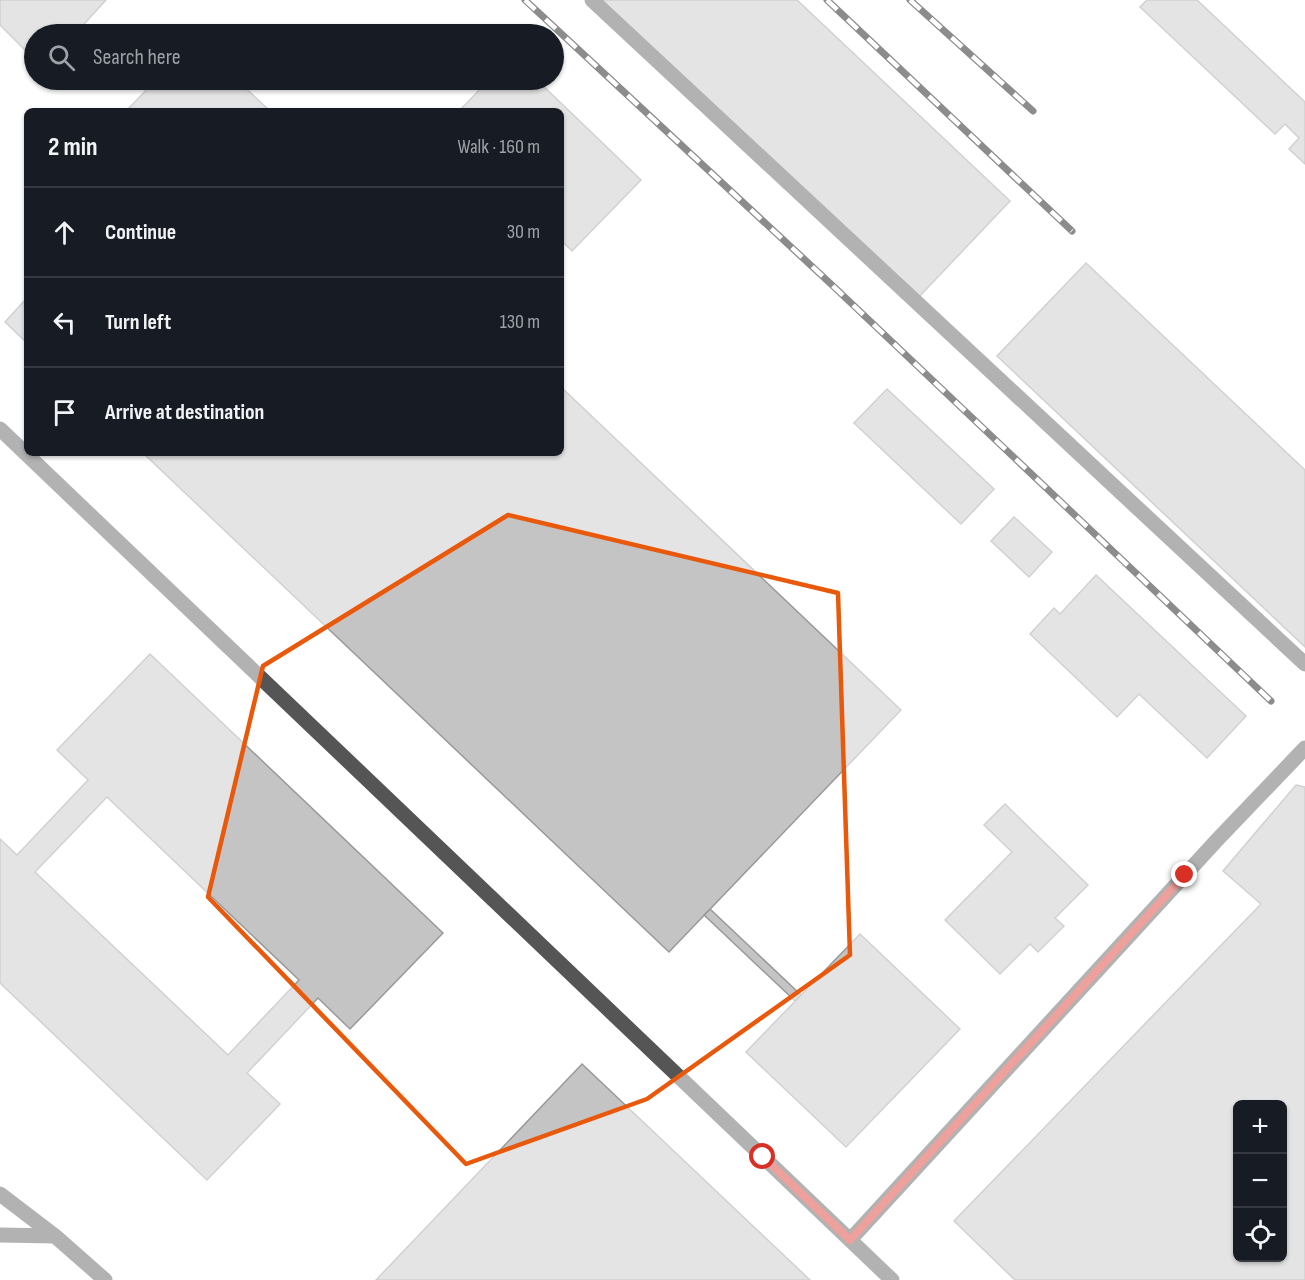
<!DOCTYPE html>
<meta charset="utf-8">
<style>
body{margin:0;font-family:"Sofia Sans Condensed",sans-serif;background:#20242c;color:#f1f3f6}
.controls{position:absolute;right:18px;bottom:18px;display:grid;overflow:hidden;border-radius:9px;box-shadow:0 2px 4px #0004}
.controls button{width:54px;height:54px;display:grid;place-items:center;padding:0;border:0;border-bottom:2px solid #363941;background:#171b24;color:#f1f3f6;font:30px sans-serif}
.stop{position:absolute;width:18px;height:18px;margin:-14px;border:4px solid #d93025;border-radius:50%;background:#fff}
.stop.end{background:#d93025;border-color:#fff;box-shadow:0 2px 6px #0008}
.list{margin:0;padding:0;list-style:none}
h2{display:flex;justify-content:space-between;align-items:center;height:78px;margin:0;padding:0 24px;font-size:26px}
h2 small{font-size:20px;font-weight:400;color:#9ea1a6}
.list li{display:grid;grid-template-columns:39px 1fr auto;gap:18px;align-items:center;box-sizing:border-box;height:90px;padding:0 24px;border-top:2px solid #363941}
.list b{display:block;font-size:22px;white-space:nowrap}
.list em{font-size:20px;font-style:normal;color:#9ea1a6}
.icon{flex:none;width:33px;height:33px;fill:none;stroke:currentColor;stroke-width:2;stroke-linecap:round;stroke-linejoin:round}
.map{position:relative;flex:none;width:1305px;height:1280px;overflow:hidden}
.search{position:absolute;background:#171b24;box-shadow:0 2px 4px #0004;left:24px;top:24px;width:540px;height:66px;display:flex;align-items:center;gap:15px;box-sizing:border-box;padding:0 21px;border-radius:33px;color:#9ea1a6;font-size:22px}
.panel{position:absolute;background:#171b24;box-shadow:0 2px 4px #0004;left:24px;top:108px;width:540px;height:348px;border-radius:9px}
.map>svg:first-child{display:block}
.building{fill:#c4c4c4;stroke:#999;stroke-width:1.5;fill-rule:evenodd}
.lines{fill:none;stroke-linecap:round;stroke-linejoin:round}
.minor{stroke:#555;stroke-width:15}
.rail-casing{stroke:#000;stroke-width:7}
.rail{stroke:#fff;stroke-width:4.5;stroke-dasharray:14;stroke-linecap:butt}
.route{stroke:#d93025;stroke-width:8}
.marked{fill:none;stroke:#e8590c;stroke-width:4.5;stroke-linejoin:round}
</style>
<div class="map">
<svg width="1305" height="1280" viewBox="0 0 1305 1280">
<rect width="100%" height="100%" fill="#fff"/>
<path class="building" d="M0,0h106l-31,34h-41v25l-34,-34z
M599,0h198l213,201 -93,98z
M1147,0h50l108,102v62l-16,-15 10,-11 -14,-14 -10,10 -135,-127z
M156,80h81l33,31h-144z
M489,80h48l104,100 -69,71 -11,-11v-129h-102z
M1086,263l219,207v177l-308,-291z
M27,298v45l-22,-21z
M561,387l340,323 -232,242 -526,-499h418z
M887,389l107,100 -33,35 -107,-101z
M1014,517l38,35 -23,25 -38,-36z
M1096,575l150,141 -39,42 -68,-64 -22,23 -87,-83 24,-26 6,6z
M150,654l293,279 -93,96 -32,-31 -71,75 33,31 -73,76 -207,-197v-144l17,16 71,-75 -31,-30zM107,797l192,183 -71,75 -193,-183z
M1296,785l9,2v493h-290l-61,-59 307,-317 -38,-33zM1238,1104h44v154h-44z
M1005,804l83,81 -33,33 9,8 -26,26 -8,-8 -30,30 -55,-54 67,-68 -28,-27z
M710,909l91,86 -6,6 -91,-86z
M860,934l100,95 -114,118 -100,-95z
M582,1064l228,216h-434z"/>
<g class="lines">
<path class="minor" d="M592,0l713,664
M0,429l892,851
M0,1194l55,42 50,44
M0,1235l55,1
M850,1240l367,-400 88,-92"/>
<g class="rail-casing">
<path id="rail" d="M525,0l307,285 439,416
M827,0l245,231
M910,0l123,111"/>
</g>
<use href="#rail" class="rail"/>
</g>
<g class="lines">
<path class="route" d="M763,1157l87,83 335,-365"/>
</g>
<path d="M0 0H1305V1280H0ZM508,515l330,78 12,362 -203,144 -181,65 -258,-267 55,-231z" fill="#fff" fill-opacity=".55" fill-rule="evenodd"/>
<path class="marked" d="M508,515l330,78 12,362 -203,144 -181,65 -258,-267 55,-231z"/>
</svg>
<div class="controls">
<button>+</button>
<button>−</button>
<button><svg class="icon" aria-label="locate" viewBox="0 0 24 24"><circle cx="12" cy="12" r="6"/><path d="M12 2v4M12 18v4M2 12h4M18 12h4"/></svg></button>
</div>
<div class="stop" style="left:763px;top:1157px"></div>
<div class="stop end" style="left:1185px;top:875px"></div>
<div class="search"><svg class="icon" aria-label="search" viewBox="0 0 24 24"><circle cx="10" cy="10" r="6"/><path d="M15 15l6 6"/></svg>Search here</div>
<section class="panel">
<h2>2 min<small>Walk · 160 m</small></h2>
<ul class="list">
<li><svg class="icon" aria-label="ahead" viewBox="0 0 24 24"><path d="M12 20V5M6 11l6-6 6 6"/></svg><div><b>Continue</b></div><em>30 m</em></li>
<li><svg class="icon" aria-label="left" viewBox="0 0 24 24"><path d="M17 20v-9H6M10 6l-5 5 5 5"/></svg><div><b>Turn left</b></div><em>130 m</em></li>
<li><svg class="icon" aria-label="arrive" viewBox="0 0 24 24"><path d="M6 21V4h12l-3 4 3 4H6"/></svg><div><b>Arrive at destination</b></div></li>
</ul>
</section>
</div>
